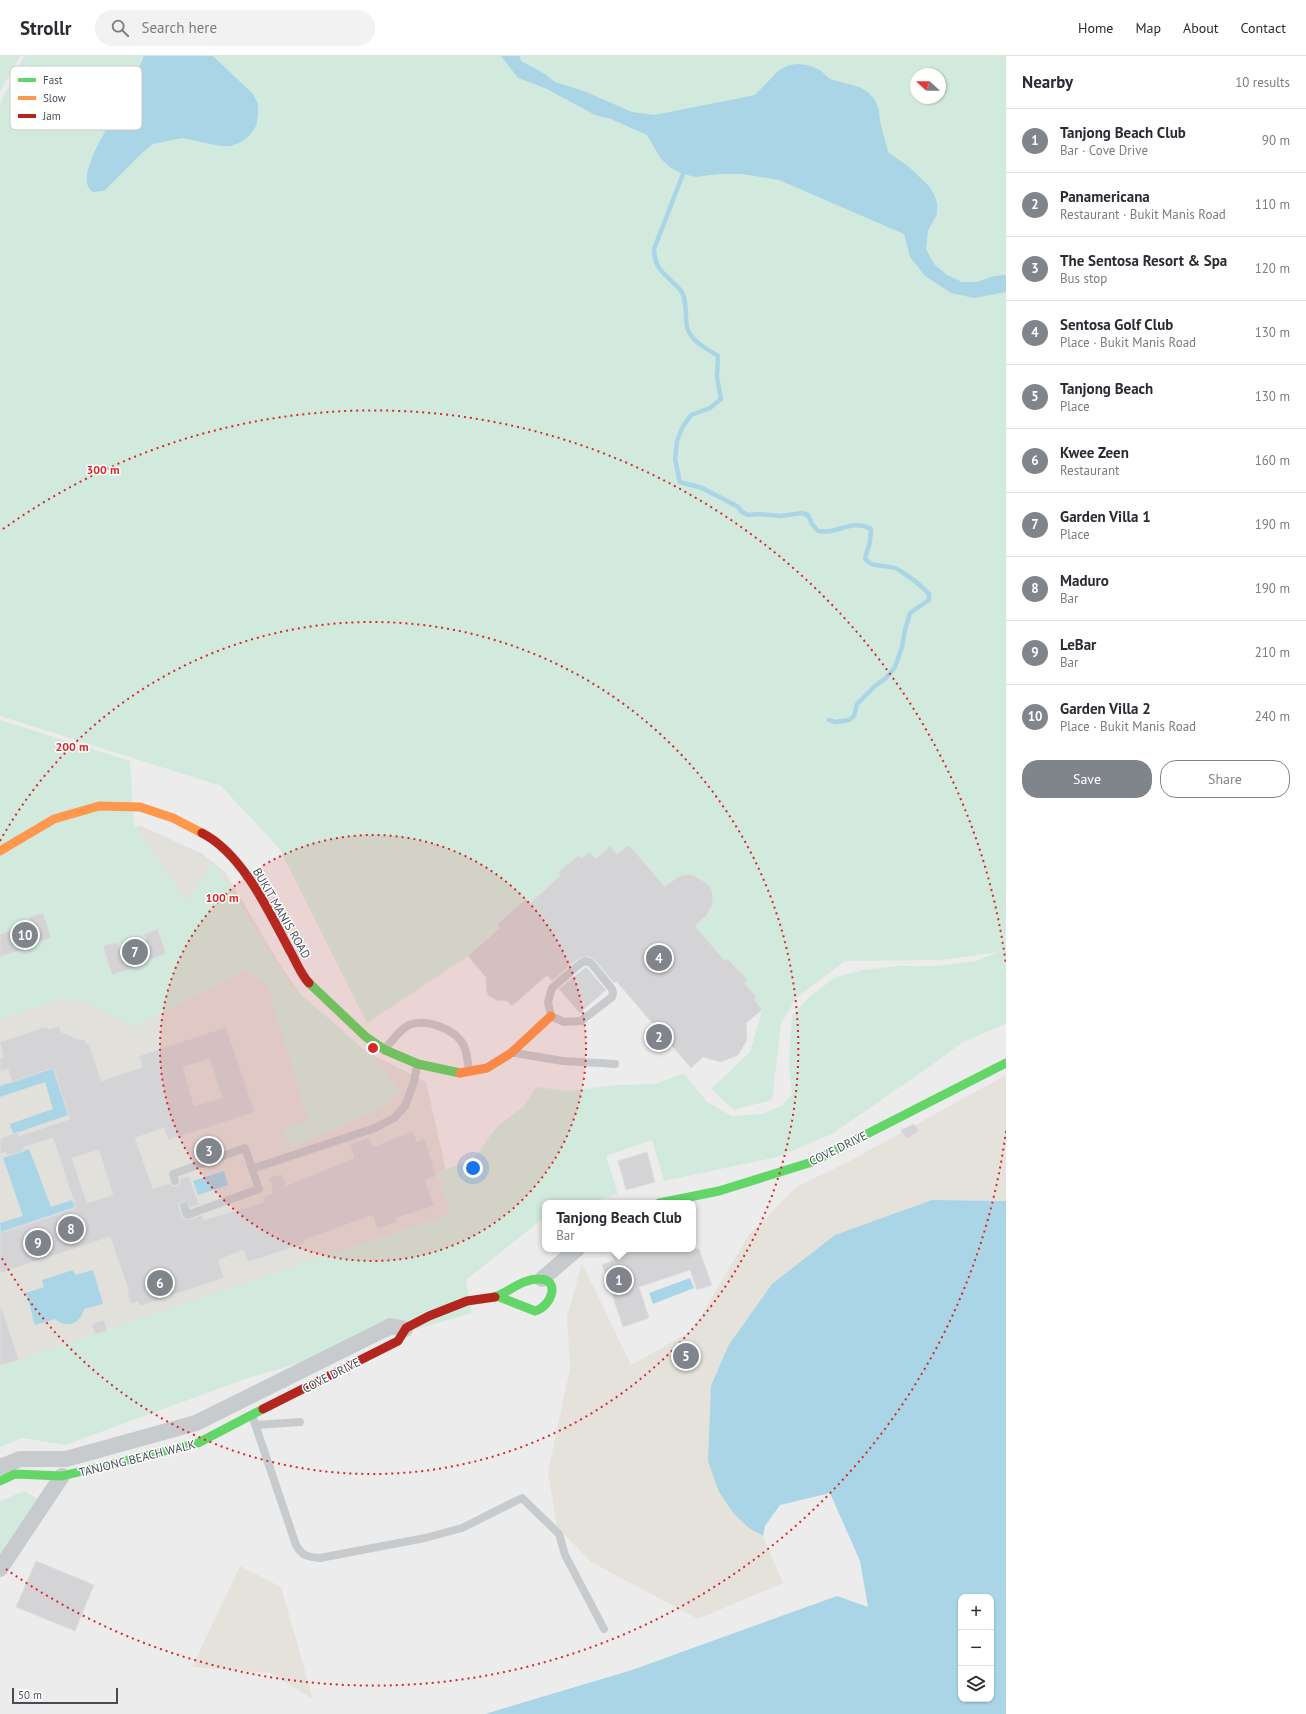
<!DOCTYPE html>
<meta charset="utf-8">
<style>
body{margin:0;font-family:"PT Sans",sans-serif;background:#f2f2f3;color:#2b2b33}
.controls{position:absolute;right:12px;bottom:12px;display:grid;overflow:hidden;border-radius:8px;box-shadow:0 1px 3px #0004}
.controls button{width:36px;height:36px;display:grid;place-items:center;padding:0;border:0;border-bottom:1px solid #e1e1e2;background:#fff;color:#2b2b33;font:20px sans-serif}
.compass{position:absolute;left:910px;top:12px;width:36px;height:36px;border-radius:50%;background:#fff;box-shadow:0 1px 3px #0004;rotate:292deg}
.scale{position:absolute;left:12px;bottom:10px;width:106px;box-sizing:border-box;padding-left:4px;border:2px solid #454d57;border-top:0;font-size:11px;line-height:14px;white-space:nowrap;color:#454d57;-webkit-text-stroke:3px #fff;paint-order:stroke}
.you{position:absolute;left:473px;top:1112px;width:14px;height:14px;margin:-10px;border:3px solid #fff;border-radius:50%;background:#1a73e8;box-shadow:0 0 0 6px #1a73e833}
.badge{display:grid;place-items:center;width:26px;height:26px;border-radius:50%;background:#80858b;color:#fff;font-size:13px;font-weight:700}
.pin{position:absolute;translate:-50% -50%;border:2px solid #fff;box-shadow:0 1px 4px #0006}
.popup{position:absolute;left:542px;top:1144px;width:154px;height:52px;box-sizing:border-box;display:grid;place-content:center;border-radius:8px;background:#fff;filter:drop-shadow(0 1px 3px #0005);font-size:13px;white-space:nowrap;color:#7c7c81}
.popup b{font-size:15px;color:#2b2b33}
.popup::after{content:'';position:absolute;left:50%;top:100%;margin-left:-8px;border:8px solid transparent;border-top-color:#fff}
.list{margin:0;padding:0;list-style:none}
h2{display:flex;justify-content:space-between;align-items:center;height:52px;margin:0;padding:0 16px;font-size:17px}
h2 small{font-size:13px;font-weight:400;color:#7c7c81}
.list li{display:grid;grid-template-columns:26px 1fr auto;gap:12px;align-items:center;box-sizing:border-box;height:64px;padding:0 16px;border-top:1px solid #e1e1e2}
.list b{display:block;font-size:15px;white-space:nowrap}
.list p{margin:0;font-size:13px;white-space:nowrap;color:#7c7c81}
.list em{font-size:13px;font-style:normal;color:#7c7c81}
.actions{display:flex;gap:8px;padding:12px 16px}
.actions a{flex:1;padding:9px 0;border:1px solid #80858b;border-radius:16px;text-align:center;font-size:14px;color:#80858b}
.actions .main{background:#80858b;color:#fff}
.icon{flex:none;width:22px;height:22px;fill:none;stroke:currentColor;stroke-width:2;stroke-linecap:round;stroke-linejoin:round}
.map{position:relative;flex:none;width:1006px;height:1658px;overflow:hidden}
header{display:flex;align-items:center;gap:24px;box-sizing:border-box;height:56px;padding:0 20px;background:#fff;border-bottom:1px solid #e1e1e2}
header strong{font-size:19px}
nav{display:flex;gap:22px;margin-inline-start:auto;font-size:14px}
.search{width:280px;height:36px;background:#f2f2f3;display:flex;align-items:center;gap:10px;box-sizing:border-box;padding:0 14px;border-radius:22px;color:#7c7c81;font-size:15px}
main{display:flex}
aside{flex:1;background:#fff}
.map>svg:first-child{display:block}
.commercial{fill:#e2e0da}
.green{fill:#d2eadd;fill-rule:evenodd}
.sand{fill:#e4e2db}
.water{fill:#a9d5e6;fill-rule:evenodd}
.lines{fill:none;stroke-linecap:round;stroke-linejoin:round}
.stream{stroke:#a9d5e6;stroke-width:4.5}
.building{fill:#d4d4d6;stroke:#dededf;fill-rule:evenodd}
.lane{stroke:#c8cbcd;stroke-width:8}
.street{stroke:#c8cbcd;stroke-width:16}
.fast{stroke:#63d668;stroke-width:9}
.slow{stroke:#ff974d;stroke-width:9}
.jam{stroke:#b3261e;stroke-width:9}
.ring{fill:none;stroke:#d62828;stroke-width:2;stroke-dasharray:2 4}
.labels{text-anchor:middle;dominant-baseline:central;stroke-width:3;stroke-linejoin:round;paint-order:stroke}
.street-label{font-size:12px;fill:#454d57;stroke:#fff}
.key{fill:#fff;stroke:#c7cacd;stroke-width:1}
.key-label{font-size:11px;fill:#454d57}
.centre{fill:#d62828;stroke:#fff;stroke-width:2}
.ring-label{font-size:12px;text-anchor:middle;font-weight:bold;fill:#d62828;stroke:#fff;stroke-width:3;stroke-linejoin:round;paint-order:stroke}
</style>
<header>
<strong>Strollr</strong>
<div class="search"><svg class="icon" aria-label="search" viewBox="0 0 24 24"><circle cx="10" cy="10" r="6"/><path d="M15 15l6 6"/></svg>Search here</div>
<nav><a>Home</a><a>Map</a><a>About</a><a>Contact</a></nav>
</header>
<main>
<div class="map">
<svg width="1006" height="1658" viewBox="0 0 1006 1658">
<rect width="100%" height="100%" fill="#edecec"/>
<path class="commercial" d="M141,770l60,27 24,19 59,99 32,45 40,30 70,36 30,133 -456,187v-537l32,-22z"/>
<path class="green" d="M0,0h20l-20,36z
M24,0h982v968l-43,18 -31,23 -100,69 -55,23 -113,24 -12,-41 -46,16 12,38 -33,9h-40v14l-79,63 6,33 -224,65 -183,67 -43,-7 -22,9v-81l450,-152 -13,-41 36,-14 24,-32 26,-20 13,-20 32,4 48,-6 39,-1 29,-11 23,29 25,14 30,-2 21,-9 9,-11 -3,-31 3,-47 18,-20 26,-19 27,-7 34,-4h39l40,-5 22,-9 -57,8 -96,1 -48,36 -16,26 -9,77 -38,10 -23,-21 39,-37 12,-42 -9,-11 3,-3 -11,-12 3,-4 -19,-21 -4,2 -30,-35c6,-5 14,-11 17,-18 6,-18 -11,-38 -30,-32 -8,2 -14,9 -20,14l-3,-10 -30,-35 -12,9 -7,-8 -14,13 -7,-7 -7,6 -3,-3 -21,17 2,4 -30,27 -5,-4 -28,25 3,4 -32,28 -101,67 -88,-175 -58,-62 -221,-70v-612zM916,18h24v24h-24z
M0,664l130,41 4,63 53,78 26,-41 78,125 84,73 26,32 -20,17 -89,40 -7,-9v-10l23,-9 -41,-137 -23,-13 -109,57 -45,-23 -23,-6 -67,21z
M24,1435l19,11 3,13 -11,13 -35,32v-59z"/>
<path class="sand" d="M1006,1019v126l-74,-1 -160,84 -44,62 -17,40 47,148 5,2 20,47 -85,36 -107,-57 -34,-35 -9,-55 22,-104 -3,-51 15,-54 49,102 61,-34 56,-95 48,-49 50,-24z
M240,1510l41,21 32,112 -43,-26 -78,-6z"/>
<path class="water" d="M144,0h69l40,38 5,10v11l-2,11 -6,9 -9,7 -10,4h-11l-38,-8 -29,6 -12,10 -37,37 -11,1c-23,-13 25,-80 33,-96 7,-13 12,-27 18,-40z
M501,0h19l1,5 24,13 10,8 29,9 48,21 22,3 101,-20 24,-25 10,-5 9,-1 10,1 12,5 10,9 29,8 9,5 7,8 4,10 1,11 8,31 21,15 19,18 6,9 3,9v11l-9,17 -2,18 8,15 13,11 15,7h15l17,-6 12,-1v17l-32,6 -23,-5 -26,-17 -15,-19 -6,-23 -125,-54 -37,-6h-23l-23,3 -13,-3 -12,-6 -10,-9 -14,-24 -36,-16 -16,-4 -48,-26 -29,-11z
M53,1012l15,47 -55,19 -3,-10 43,-15 -8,-27 -45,15v-11z
M29,1093l22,58 21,-7 3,7 -74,25 -1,-9 23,-7 -20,-58z
M224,1115l4,14 -30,10 -5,-14z
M932,1144l74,1v513h-521l147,-44 205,-74 31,11 -8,-46 -30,-68 -50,12 -15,21 -2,10 -14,-8 -15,-14 -15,-22 -11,-31 3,-75 17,-40 44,-62 63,-49zM961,1541h30v102h-30z
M73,1214l2,5 18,-5 10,34 -19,5c-4,15 -17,20 -29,10l-20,6 -9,-32 18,-6 -2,-7z
M690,1222l4,10 -41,16 -4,-11z"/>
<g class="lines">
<path class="stream" d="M683,118l-29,75c1,24 14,26 27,42 7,9 3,29 7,39 5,13 20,19 30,26l-1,21 4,22 -11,9 -19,7 -9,13 -5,13 -2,18 5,23 22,6 29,15 7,4 4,5 6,3 10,-1 23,2 21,-3 6,2 4,9 6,7c4,0 9,1 13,0 14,-3 25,-10 40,-2l-1,13 -5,16c7,12 24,5 34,12 11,7 22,15 30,24v6l-19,13 -5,17 -3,17 -7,20 -9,11 -11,8 -18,18 -3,12 -5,4 -14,2 -6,-2"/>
</g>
<path class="building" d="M629,789l36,42 10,-8 8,-4h10l14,8 5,8 1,9 -2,8 -5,8 -11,10 30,35 3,-2 20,21 -3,4 11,12 -2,3 8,11 -16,13 1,17 -9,15 -17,7 -18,-5 -12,11 -75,-87 -2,2 -19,-23 -7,-4 -10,3 -26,22 -5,-6 -35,31 -5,-5 -11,-1 -8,-5 -1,-3 -1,-15 -18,-21 32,-28 -3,-4 29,-25 4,4 30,-27 -2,-4 21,-17 3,3 7,-6 7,7 14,-13 7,8z
M43,857l8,25 -22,7 1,2 -30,10v-23l31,-10 -2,-7z
M158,873l8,25 -22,7 1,3 -33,11 -9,-29 14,-4 2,7 27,-9 -2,-6z
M586,911l20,23 -26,23 -21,-24z
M59,970l2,6 19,8 4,-1 2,4 3,1 12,37 42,-14 -4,-11 87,-29 29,85 -87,28 -4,-12 -29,10 18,51 17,-6 3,3h4l3,-3v-4l9,-3 10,29 -9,3 -5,-7 -5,2 -1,4 3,10 4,3 16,-5 2,5 60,-18 -1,-5 10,-4 -4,-15 13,-4 4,12 68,-28 -4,-14 19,-6 4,9 40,-16 4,11 8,-3 11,37 -11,4 9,26 -38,12 1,4 -20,7 -4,-14 -69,25v4l-56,18 -5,-12 -25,10 6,18 -84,28 -2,-5 -7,3 -4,-12 2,-1 -19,-54 -110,36v-40l76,-25 -23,-70 -30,9 1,4 -17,5 -1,-4 -6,2v-15l18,-7 1,4 51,-17 -17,-51 -41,14 -4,-13 -8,3v-14l3,-1 -3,-15 45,-15 6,2zM210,1003l12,39 -28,8 -11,-39zM99,1094l14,45 -26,8 -15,-45z
M914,1068l5,7 -12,8 -6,-9z
M647,1096l8,30 -29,8 -8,-29z
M621,1193h78l13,36 -15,5 -7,-20 -51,17 10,31 -26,9 -21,-62 12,-5 -3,-8z
M0,1253h2l17,51 -19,5z
M104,1264l3,11 -12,3 -3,-10z
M36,1505l58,24 -19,46 -59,-24z"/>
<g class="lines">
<path class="lane" d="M586,905l5,2 21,26 1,4 -1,4 -31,24 -17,1 -13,-6 -3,-14 4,-14 29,-25z
M385,993c7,-8 15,-20 24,-24 18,-7 50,5 56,24 2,6 3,14 4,21
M515,997l48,8 52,3
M252,1113l123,-41 19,-10 11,-12 9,-24 3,-17
M175,1125l-2,-7 72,-26 14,41 -72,26 -3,-9
M252,1359l44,130c6,11 12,12 24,13l105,-20 37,-10 60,-30 37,36 6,21 39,74
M256,1369l44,-3"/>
<path class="street" d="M542,1223l35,-30
M0,1411l20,-8h46l130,-36 195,-97 14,3
M0,1513l62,-93"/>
<path class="fast" d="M309,927l57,54 19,13 33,14 42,9
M659,1147l60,-12 93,-29 194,-99
M495,1241c16,-6 26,-18 44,-18 22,0 13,27 -4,32l-38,-15
M0,1425l15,-7 47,2 136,-33 65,-34"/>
<path class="slow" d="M0,795l54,-32 45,-13 41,1 33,11 29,15
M460,1017l27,-5 24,-15 40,-37"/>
<path class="jam" d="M202,777c41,21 67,79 88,118 6,10 11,24 19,32
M263,1353l135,-68 8,-13 23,-12 38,-15 28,-4"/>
</g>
<circle cx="373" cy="992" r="213" fill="#d62828" fill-opacity=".12"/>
<g class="ring">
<circle cx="373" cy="992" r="213"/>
<path d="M0 785A426 426 0 1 1 0 1199"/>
<path d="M1006 1075A638 638 0 0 1 3 1511M3 473A638 638 0 0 1 1006 909"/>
</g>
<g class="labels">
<g class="street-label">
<text transform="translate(282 857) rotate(60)">BUKIT MANIS ROAD</text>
<text transform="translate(838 1092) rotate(-26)">COVE DRIVE</text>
<text transform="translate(331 1319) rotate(-27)">COVE DRIVE</text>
<text transform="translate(137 1402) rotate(-14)">TANJONG BEACH WALK</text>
</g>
</g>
<rect x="10" y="10" width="132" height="64" rx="6" class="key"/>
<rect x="18" y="22" width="18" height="4" fill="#63d668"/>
<rect x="18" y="40" width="18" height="4" fill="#ff974d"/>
<rect x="18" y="58" width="18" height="4" fill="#b3261e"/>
<g class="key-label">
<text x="43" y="28">Fast</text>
<text x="43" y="46">Slow</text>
<text x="43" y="64">Jam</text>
</g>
<circle cx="373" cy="992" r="6" class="centre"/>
<g class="ring-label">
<text x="103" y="418">300 m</text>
<text x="72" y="695">200 m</text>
<text x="222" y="846">100 m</text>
</g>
</svg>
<div class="controls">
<button>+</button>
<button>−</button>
<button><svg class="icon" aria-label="layers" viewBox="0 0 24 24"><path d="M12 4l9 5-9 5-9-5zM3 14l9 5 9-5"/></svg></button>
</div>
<svg class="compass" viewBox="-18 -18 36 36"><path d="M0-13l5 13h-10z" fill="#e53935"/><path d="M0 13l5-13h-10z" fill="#7c7c81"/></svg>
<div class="scale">50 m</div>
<div class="you"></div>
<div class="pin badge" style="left:619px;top:1224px">1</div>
<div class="popup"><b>Tanjong Beach Club</b>Bar</div>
<div class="pin badge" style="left:659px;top:981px">2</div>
<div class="pin badge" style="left:209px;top:1095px">3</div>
<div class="pin badge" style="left:659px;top:902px">4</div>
<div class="pin badge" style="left:686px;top:1300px">5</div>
<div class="pin badge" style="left:160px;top:1227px">6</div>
<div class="pin badge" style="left:135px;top:896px">7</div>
<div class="pin badge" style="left:71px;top:1173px">8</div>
<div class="pin badge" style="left:38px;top:1187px">9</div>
<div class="pin badge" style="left:25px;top:879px">10</div>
</div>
<aside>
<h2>Nearby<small>10 results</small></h2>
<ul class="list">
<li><span class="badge">1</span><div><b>Tanjong Beach Club</b><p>Bar · Cove Drive</p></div><em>90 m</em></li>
<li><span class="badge">2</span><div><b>Panamericana</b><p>Restaurant · Bukit Manis Road</p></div><em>110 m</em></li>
<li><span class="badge">3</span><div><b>The Sentosa Resort &amp; Spa</b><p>Bus stop</p></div><em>120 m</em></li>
<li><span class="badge">4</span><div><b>Sentosa Golf Club</b><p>Place · Bukit Manis Road</p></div><em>130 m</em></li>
<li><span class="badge">5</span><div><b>Tanjong Beach</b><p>Place</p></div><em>130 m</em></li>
<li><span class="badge">6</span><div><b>Kwee Zeen</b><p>Restaurant</p></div><em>160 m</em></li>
<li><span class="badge">7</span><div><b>Garden Villa 1</b><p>Place</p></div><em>190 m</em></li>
<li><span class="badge">8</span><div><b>Maduro</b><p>Bar</p></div><em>190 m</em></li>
<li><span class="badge">9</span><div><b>LeBar</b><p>Bar</p></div><em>210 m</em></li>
<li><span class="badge">10</span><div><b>Garden Villa 2</b><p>Place · Bukit Manis Road</p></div><em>240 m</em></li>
</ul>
<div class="actions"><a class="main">Save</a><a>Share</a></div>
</aside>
</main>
